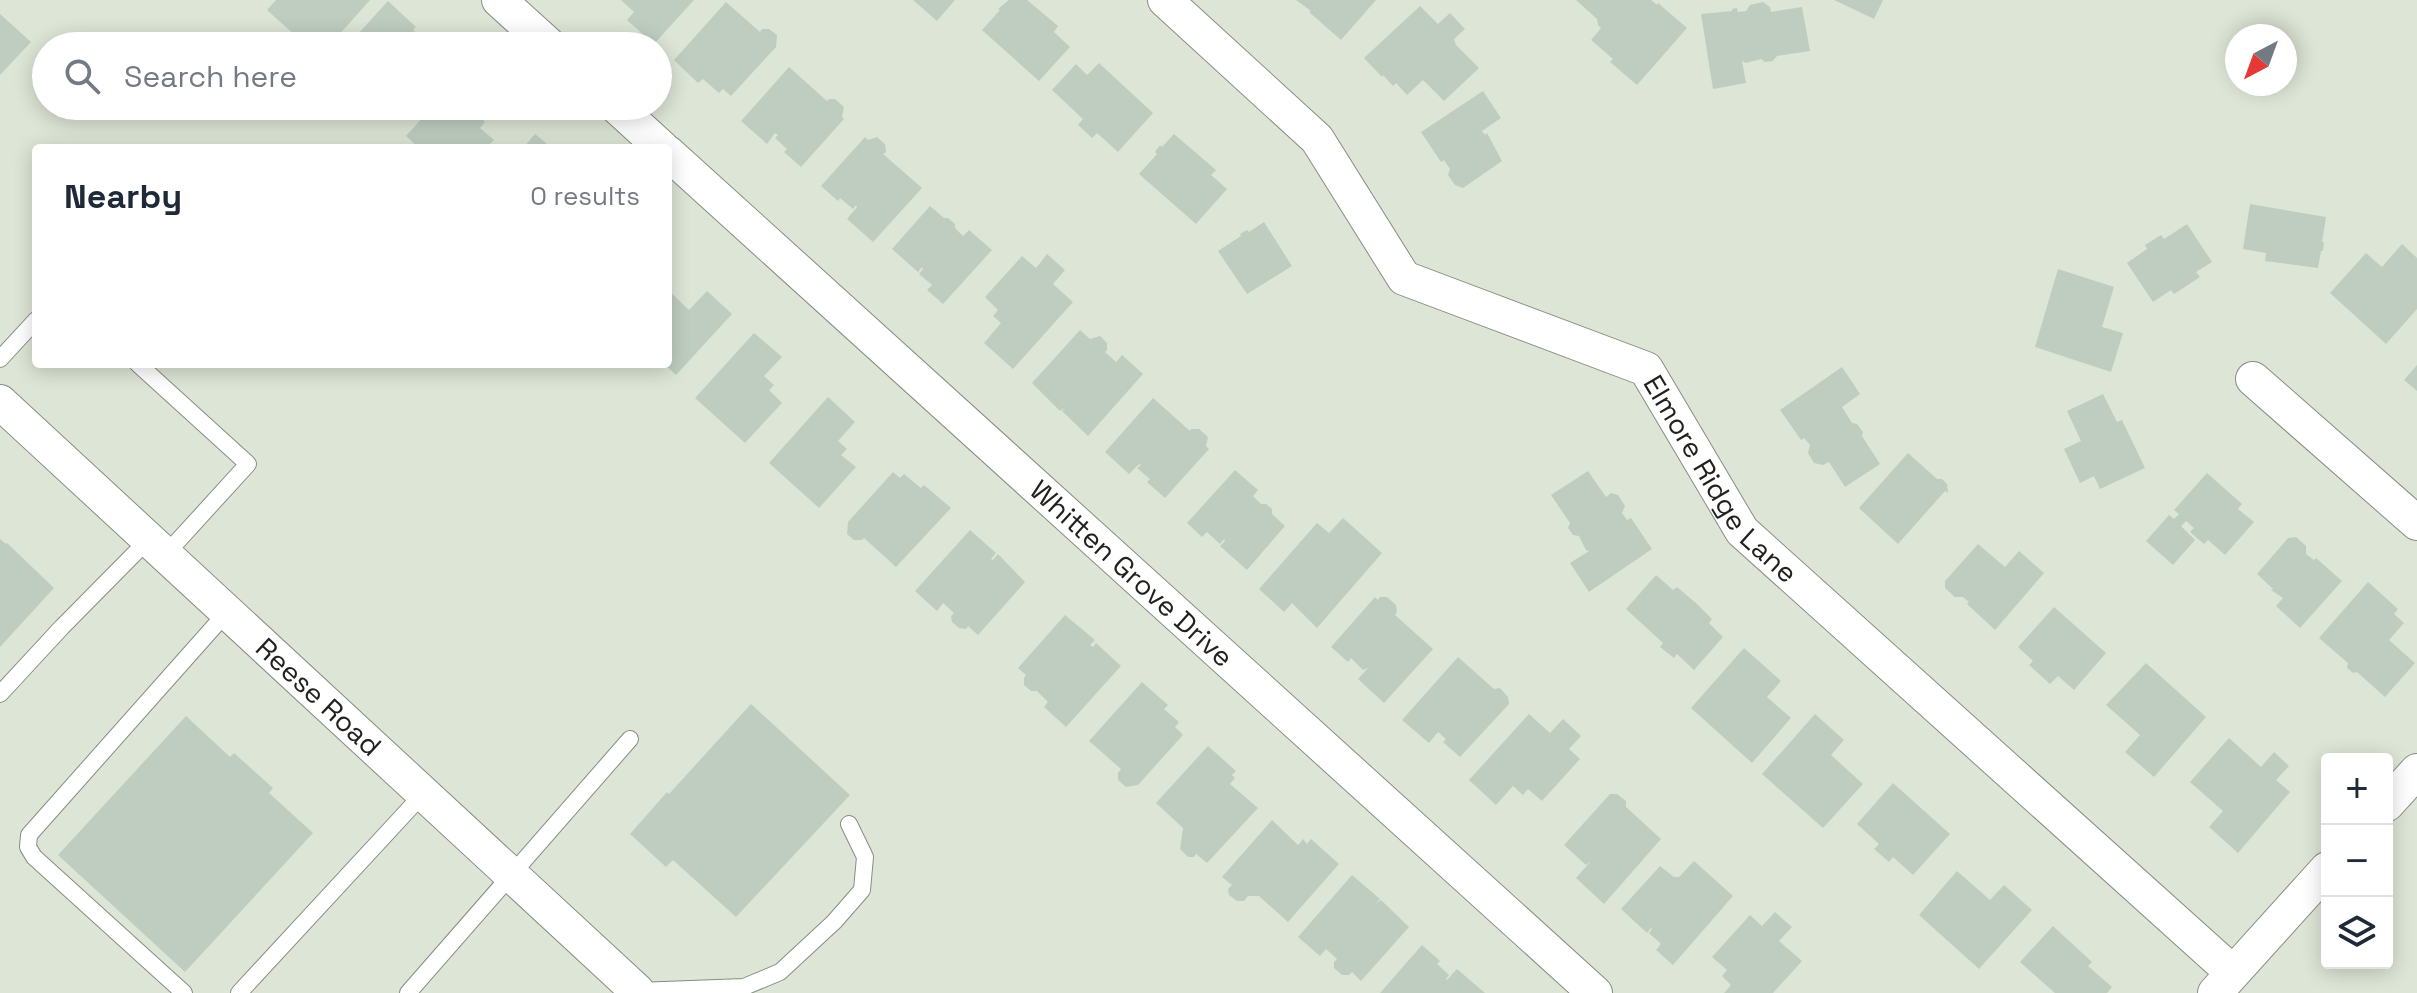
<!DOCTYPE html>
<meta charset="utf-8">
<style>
body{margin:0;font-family:"Space Grotesk",sans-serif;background:#f6f6f7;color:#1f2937}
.controls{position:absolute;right:24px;bottom:24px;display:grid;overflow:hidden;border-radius:8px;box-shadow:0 4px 20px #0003}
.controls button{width:72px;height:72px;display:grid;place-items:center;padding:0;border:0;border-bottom:2px solid #e0e1e3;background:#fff;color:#1f2937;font:40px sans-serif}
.compass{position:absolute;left:2225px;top:24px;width:72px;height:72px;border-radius:50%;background:#fff;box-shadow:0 4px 20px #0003;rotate:221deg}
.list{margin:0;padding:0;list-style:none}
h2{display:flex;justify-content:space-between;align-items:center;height:104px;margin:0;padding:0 32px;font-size:34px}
h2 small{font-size:26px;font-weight:400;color:#747a83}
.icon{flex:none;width:44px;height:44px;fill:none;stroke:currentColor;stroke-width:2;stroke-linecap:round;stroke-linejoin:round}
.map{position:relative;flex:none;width:2417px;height:993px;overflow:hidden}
.search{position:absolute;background:#fff;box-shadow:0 4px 20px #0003;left:32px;top:32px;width:640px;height:88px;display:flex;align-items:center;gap:20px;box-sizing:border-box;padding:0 28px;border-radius:44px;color:#747a83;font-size:30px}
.panel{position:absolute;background:#fff;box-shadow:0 4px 20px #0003;left:32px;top:144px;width:640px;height:224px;border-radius:8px}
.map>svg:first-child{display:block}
.building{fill:#bfcdc1}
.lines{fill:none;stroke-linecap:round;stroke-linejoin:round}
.service-casing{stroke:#878e80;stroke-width:18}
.minor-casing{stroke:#878e80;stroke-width:36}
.service{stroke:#fff;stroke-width:16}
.minor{stroke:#fff;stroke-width:34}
.labels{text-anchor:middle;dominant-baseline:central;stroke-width:7;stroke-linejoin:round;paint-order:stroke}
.street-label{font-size:28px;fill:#1f221c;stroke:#dde5d6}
</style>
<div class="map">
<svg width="2417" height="993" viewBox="0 0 2417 993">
<rect width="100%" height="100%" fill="#dde5d6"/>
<path class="building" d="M276,0h94l-41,46h-22l-40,-36z
M621,0h73l-40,44 -27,-24 7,-8z
M913,0h42l-18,21z
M1009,0h18l31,26 -4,6 16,15 -31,34 -57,-51 18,-20 -2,-1z
M1296,0h80l-35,40 -32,-28 2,-1z
M1576,0h75l6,5 1,-2 29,25 -50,57 -27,-23 3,-3 -22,-19 10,-12 -3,-3 -1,-6z
M1834,0h49l-9,19z
M388,1l28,26 -3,3 5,4 8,-1 8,8 -1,5h-86z
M726,2l34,30 2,-3h7l8,6 -1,12 -45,49 -8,-7 -4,4 -16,-14 -5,4 -24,-23z
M1763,2l7,5 1,5 31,-5 8,44 -33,5 -4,5 -8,1 -4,-3 -15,4 -4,-2 4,22 -33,6 -12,-75 31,-3v-2l5,-1 1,4 8,-1 4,-6z
M1420,6l18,18 12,-11 15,16 -11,10 2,6 23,23 -35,33 -21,-21 -16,15 -11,-12 -3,3 -10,-11 -1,2 -18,-19z
M0,14l31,28 -31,33z
M1099,63l54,50 -35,39 -21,-19 -5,5 -14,-13 5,-6 -31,-29 24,-26 11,11z
M789,67l38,34 2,-2h6l9,8 -2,10 2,2 -43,48 -17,-15 3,-3 -12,-11 3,-3 -3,-2 -8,11 -26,-23z
M1483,91l18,27 -19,13 3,4 2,-2 15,28 -39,27 -8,-3 -7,-10 2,-6 -6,-9 -3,2 -20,-30z
M433,106h51l-8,8 9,8 -5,6 14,12 -8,8h-67l-13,-12z
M535,134l17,14h-29z
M1174,134l42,36 -5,5 16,14 -31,35 -57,-50 18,-20 -2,-2 5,-7 2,2z
M865,137l3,3 9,-3 8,7 1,8 -3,2 39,34 -49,54 -26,-23 10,-12 -1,-2 -3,4 -13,-11 -2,3 -17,-15z
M2250,204l76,13 -4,25h2l-1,9h-2l-3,17 -53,-7 1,-8 -23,-4z
M930,206l14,12h4l7,6v4l8,8 6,-6 23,20 -49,54 -16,-14 5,-5 -13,-11 4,-5 -1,-2 -4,5 -26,-23z
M1264,222l28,44 -45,28 -29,-43 23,-15 -1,-2 7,-4 2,2z
M2187,224l25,38 -16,10 4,5 -26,17 -3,-4 -18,12 -26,-39 20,-14 -2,-4 16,-10 3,4z
M2402,244l15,14v51l-31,35 -56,-51 36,-40 16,14z
M1047,254l18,16 -12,14 20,18 -60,67 -29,-26 17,-20 -8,-7 5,-6 -13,-13 37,-41 14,12z
M2058,269l56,18 -12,40 21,6 -12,39 -76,-25z
M668,290l21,20 18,-19 25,23 -56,61 -12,-11h4z
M1080,330l10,9 10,-3 7,7v7l-2,2 11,10 6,-7 21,19 -55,62 -26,-25 3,-3 -5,3 -28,-28z
M754,333l28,24 -18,19 10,9 -5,5 13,13 -37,40 -50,-45z
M2417,365v26l-13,-11z
M1842,367l18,27 -18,13 10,16 5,1 6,8 -1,4 18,28 -35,23 -16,-25 -6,3 -9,-2 -6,-10 2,-8 -6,-7 -3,2 -21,-30z
M2103,394l14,28 5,-2 23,48 -45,21 -6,-13 -14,7 -16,-34 17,-8 -14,-30z
M828,397l27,25 -17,19 9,8 -6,6 15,12 -37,41 -50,-45z
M1153,398l37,33 1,-2h8l9,8 -2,9 3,3 -44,49 -18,-16 3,-3 -13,-11 4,-3 -2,-1 -10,10 -24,-22z
M1908,453l29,26h5l5,5 1,9 -3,-2 -47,53 -39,-36z
M1235,470l23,20 -5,6 8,8h5l6,5v5l13,12 -38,44 -27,-24 5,-5 -1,-2 -4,5 -13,-12 -5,5 -15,-14z
M1588,471l18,26 5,-4 7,2 7,11 -3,7 5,7 4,-2 21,31 -63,43 -19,-29 19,-12 -3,-1 -7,-14 -6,-1 -5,-7 2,-5 -19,-28z
M893,472l7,6 4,-4 17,14 3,-3 27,23 -55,59 -32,-29 -2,2h-8l-7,-6 1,-12z
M2207,473l35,31 -4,5 16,13 -29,33 -17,-15 -4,4 -14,-12 4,-4 -8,-7 -5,5 14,14 -22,25 -27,-24 23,-26 5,4 5,-5 -5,-4z
M1343,518l39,35 -65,75 -25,-25 -8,9 -25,-23 58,-66 12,10z
M970,530l26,23 -5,6 2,1 5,-6 27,28 -47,53 -10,-9 -2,3 -7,-1 -7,-6 -1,-6 3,-3 -11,-10 -6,8 -22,-20z
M2296,537l10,9v8l8,6 2,-2 26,23 -42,47 -24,-22 7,-8 -12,-8 2,-1 -16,-15 31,-36z
M0,539l6,5 1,-1 47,45 -54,59z
M1978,544l27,23 14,-16 25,22 -49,57 -28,-26 2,-2 -6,-5h-8l-10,-9v-7z
M1656,575l17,15 4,-3 20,17 15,15 -3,4 14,14 -29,33 -17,-16 -3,4 -14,-11 3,-4 -37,-34z
M2368,582l30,27 -4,5 10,9 -15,17 26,23 -30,34 -28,-25 -4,1 -6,-5 1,-5 -29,-25z
M1375,597l3,3 2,-3h7l9,8 1,7 -2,3 38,34 -49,54 -26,-24 10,-11 -5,2 -12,-12 -3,4 -17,-15z
M2054,607l52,46 -32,37 -16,-14 -8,8 -21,-19 4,-4 -15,-14z
M1065,615l30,25 -5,5 3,2 3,-4 25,23 -55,61 -22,-20 4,-5 -11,-11h-6l-7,-6v-7l2,-3 -8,-7z
M1744,648l37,33 -14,16 24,21 -39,45 -61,-55z
M1458,657l36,32 6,-1 8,9 1,7 -49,53 -17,-15 3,-3 -8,-7 -9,11 -27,-23z
M2146,663l60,54 -52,60 -29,-25 15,-17 -34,-30z
M1142,682l26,23 -4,4 15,13 -4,5 8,8 -45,50 -12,2 -8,-7v-7l3,-4 -32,-28z
M751,704l99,91 -114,122 -63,-57 -7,7 -36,-33 37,-42 2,2z
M1529,714l21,19 13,-14 18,17 -12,13 11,10 -38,42 -14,-12 -5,6 -10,-9 -17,19 -27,-25z
M1815,714l29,26 -13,15 32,29 -40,44 -61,-54z
M186,716l44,41 4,-4 39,35 -4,5 44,40 -128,139 -127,-117z
M2229,738l32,29 13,-15 15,14 -13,14 14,12 -52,61 -29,-26 14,-16 -33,-29z
M1208,746l28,25 -4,4 3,3 -5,6 28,24 -51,55 -11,-9 -2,3h-6l-8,-8 3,-21 -27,-25z
M1893,783l57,51 -37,41 -20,-18 -4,5 -15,-13 5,-5 -22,-20z
M1610,794h7l9,7v6l35,32 -57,65 -28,-26 15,-17 -5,4 -22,-20z
M1272,820l26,25 5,-6 4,5 4,-5 28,25 -51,58 -29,-26h-11l-4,5h-7l-8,-6 -1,-6 4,-4 -10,-8z
M1694,861l39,35 -60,69 -17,-15 5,-6 -12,-11 3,-4 -1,-1 -4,5 -26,-24 39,-43 14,11h5z
M1957,871l33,29 14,-15 28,25 -53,59 -60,-54z
M1352,875l28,24 -5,5 6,-4 28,27 -48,54 -9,-9 -3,3h-7l-8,-7v-6l3,-3 -11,-10 -6,7 -22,-19z
M1775,912l17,15 -13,14 23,20 -29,32h-49l7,-8 -9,-9 5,-6 -15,-13 38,-42 12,11z
M2053,926l39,36 -4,4 24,21 -5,6h-52l-35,-31z
M1422,945l18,16 -3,3 12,11 -3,4 1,1 10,-11 28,24h-105z"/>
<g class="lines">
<g class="service-casing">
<path id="service" d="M0,359l36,-39
M138,364l110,100 -83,91
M0,694l62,-67 86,-87
M184,993l-150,-136 -6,-10 1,-12 198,-223
M239,993l184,-199
M408,993l222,-254
M637,993v-2l107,-4 36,-15 54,-50 28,-32 3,-33 -16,-33"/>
</g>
<g class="minor-casing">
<g id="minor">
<path d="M499,0l51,46"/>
<path id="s1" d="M1165,0l152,139 87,139 242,91 96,162 490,441"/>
<path d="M616,106l46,42"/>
<path id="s2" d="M668,153l927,840"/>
<path d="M2253,379l164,144"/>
<path id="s3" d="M0,402l637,589"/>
<path d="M2387,804l30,-33"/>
<path d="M2215,993l112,-124"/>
</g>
</g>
<use href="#service" class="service"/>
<use href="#minor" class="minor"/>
</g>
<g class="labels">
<g class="street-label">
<text stroke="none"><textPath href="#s1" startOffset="762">Elmore Ridge Lane</textPath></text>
<text stroke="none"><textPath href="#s2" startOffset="626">Whitten Grove Drive</textPath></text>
<text stroke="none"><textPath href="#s3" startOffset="434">Reese Road</textPath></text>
</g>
</g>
</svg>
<div class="controls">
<button>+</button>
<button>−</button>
<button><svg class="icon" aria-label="layers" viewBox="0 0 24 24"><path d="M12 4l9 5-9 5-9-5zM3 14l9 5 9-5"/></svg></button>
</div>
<svg class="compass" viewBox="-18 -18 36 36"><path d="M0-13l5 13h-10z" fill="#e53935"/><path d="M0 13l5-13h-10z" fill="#747a83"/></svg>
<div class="search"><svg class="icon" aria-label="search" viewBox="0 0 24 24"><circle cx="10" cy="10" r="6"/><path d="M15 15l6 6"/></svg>Search here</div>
<section class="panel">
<h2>Nearby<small>0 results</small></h2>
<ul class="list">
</ul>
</section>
</div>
